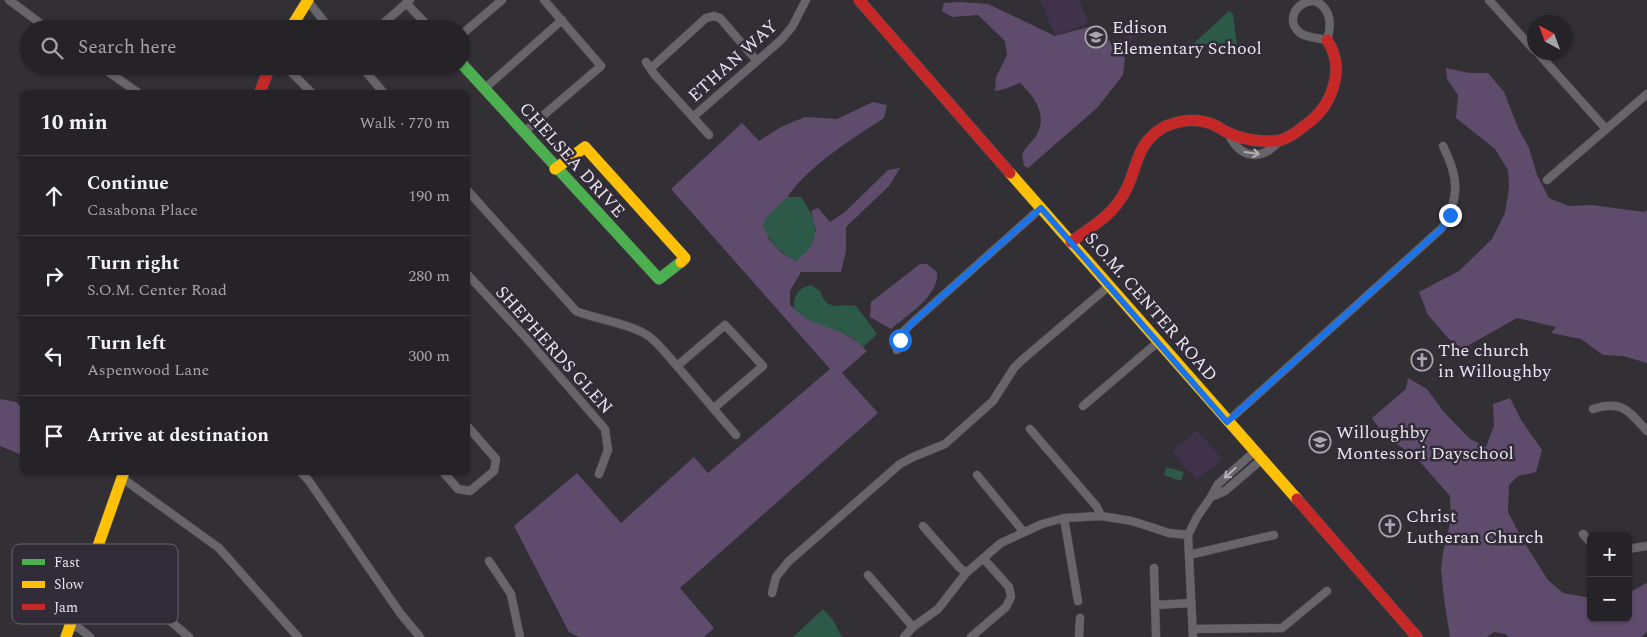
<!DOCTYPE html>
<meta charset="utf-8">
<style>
body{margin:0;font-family:Spectral,serif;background:#322f34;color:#f1f3f6}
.controls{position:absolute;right:15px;bottom:15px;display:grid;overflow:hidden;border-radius:8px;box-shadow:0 1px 4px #0004}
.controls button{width:45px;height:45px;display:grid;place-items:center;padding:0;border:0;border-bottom:1px solid #424045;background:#262328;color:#f1f3f6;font:25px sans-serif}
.compass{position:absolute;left:1527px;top:15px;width:45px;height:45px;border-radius:50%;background:#262328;box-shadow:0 1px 4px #0004;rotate:319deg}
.stop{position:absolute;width:15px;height:15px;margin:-11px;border:4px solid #1a73e8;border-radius:50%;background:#fff}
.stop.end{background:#1a73e8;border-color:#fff;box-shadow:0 1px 5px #0008}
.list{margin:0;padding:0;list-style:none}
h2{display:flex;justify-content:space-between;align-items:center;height:65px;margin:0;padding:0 20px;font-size:21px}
h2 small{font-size:16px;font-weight:400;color:#a4a4a8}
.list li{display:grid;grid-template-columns:32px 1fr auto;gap:15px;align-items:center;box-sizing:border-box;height:80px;padding:0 20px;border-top:1px solid #424045}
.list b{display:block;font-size:19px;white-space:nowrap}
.list p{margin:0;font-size:16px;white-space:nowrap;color:#a4a4a8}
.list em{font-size:16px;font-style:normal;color:#a4a4a8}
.icon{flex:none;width:28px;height:28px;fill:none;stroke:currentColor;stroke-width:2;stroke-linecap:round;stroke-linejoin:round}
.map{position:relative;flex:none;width:1647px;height:637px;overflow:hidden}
.search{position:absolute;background:#262328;box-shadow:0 1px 4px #0004;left:20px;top:20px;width:450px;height:55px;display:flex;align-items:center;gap:12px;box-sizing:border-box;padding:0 18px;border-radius:28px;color:#a4a4a8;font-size:19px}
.panel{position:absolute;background:#262328;box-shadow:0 1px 4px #0004;left:20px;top:90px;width:450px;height:385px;border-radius:8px}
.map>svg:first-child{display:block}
.green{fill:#3f324a}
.forest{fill:#5f4c6d}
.water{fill:#2d5a48}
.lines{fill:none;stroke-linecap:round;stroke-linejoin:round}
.street-casing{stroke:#504d53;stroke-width:9}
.fast-casing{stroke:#504d53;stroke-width:12}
.slow-casing{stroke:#504d53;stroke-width:12}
.jam-casing{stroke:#504d53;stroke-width:12}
.street{stroke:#68656a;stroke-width:8}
.fast{stroke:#4caf50;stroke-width:11}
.slow{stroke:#ffc107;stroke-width:11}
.jam{stroke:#c62828;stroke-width:11}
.oneway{stroke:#b5b1b9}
.route{stroke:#1a73e8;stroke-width:6}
.labels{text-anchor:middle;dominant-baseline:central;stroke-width:5;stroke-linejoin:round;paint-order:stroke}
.poi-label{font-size:18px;fill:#e9e4ed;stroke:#322c38;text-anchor:start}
.street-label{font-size:18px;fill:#e9e4ed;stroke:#322c38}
.key{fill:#322c38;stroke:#69636e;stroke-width:1}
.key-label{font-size:14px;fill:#e9e4ed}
</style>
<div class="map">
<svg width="1647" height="637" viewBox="0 0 1647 637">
<rect width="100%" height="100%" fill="#322f35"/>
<path class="green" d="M1040,0h39l10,23 -34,13z
M1142,21l5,6 -18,16 -5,-5z
M1197,430l25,29 -25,21 -25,-28z"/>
<path class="forest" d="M960,2l28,2 67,32 37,-10 21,18 12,14 -2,17 -26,33 -69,60 -4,-2 -2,-12c4,-8 13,-14 16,-22 9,-19 -5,-37 -18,-49l-15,6 -10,2 1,-14 11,-22 -2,-14 -27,-26 -26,2 -10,-6 2,-8z
M1446,68l23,5h19l16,19 15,38 10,18 8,27 12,23 20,8 23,-1 52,7 3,-2v153l-24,-7 -20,-1 -22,-16 -30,-6 5,-6 -39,-9 -55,31 -15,-12 -19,-22 -9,-23 40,-21 33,-32 13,-26 4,-25 -1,-18 -13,-21 -39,-31 2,-23 -11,-16z
M873,102l14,3 -3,13c-32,21 -73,46 -96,78 -8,12 -13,29 -20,42l14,15 14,8 20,-30 -5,-20 7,-3 12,14 15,-10 43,-42 12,-2 -11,18 -43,41v24l-5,21h-40l-11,19v14l16,13 32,12 20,12 9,9 -25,22 36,40 -198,175 34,40 -10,9h-125l-10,-5 -55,-106 63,-53 44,50 73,-66 14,16 122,-104 -159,-180 71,-66 17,18 22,-14 24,-10 32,2z
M920,264h7l10,8c3,23 -30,43 -46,57l-21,-12 1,-15z
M1408,378l19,11 16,22 27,28 16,8 8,-21 -1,-22 17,-6 11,22 21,30 -6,22 -18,4 -9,9 -1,27 14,27 26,41 15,13 28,5v20h37v-25l19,-10v49l-6,5h-132l-4,-3 -11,-2 -7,5h-37l-6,-38 -3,-30 2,-16 8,-34 -1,-23 -36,-41 -29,-18 -13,-19 34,-29z
M0,399l16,3 6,6v47l-22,-9z"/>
<path class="water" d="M1229,11l4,3 4,32 -5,2 -5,-5 -35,2z
M787,197h14c17,24 22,45 -5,64 -16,-9 -26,-18 -33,-35l3,-8z
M811,285l9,6c7,22 20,12 36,15l21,28 -14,13c-15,-17 -38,-18 -56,-28 -5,-3 -9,-7 -13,-10 -1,-13 4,-21 17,-24z
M1166,467l18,5 -3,9 -17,-6z
M823,609l10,11 9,17h-49z"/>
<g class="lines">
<g class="street-casing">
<path id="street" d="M9,0l39,29
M1489,0l45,50
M308,1l22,28
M1315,1c16,7 17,24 12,39 -8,-2 -20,-2 -27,-7 -16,-14 -2,-33 15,-32z
M406,3l25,26
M377,29l33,-29
M461,35l41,-35
M1537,52l69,77
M646,62l8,12 55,61
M100,66l37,26
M281,66l11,7 19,19
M361,66l22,26
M651,68l55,-50 8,-2 6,2 37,43
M484,89l78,-69
M693,117l88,-77 11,-13 14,-27
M524,132l77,-66 -57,-66
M1228,133c12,26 34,29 52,7
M1547,180l100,-86
M468,191l108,120c19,8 55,13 71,24 11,7 21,21 30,31
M468,275l59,64 78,90 3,21 -9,24
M897,350l6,-18 8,-8 130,-116
M1083,406l75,-64
M714,408l49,-42 -38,-41 -48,41 59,69
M1593,409c29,-9 35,1 54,22
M1227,422l215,-194c18,-30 17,-50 1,-82
M1030,429l67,78 4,9 31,5 37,12 19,2
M301,472l8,9 91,132 20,24
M443,472l15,17 12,2 24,-20 2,-12 -28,-32
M977,475l46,56
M122,478l97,70 79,89
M1211,497l14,-6 36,-31
M1064,518l14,83
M923,526l36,41 7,6
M1583,534l8,9
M1628,549l19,-3
M1189,555l85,-20
M95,557l94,80
M489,561l22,33 9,43
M1154,568l2,69
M868,575l45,52
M772,593l4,-16 12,-15 112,-98 13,-7 32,-13 48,-43 21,-33 8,-8 87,-74
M1155,605l36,-2
M70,626l9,2 11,9
M1193,629l89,-1 45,-37
M904,637l9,-10 25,-18 28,-36 35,-30 41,-19 22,-6 37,-2
M971,637l35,-30 5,-10 -2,-10 -26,-29
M1079,637l1,-19
M1193,637l-5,-102 9,-18 14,-20 7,-13 36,-32"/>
</g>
<g class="fast-casing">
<path id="fast" d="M461,63l198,216 22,-17"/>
</g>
<g class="slow-casing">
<path id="slow" d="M290,29l18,-29
M555,169l30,-22 100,111 -4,4
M1010,173l287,326
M66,637l58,-165"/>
</g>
<g class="jam-casing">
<path id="jam" d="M859,0l151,173
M260,92l10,-26
M1071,242c17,-13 37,-24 49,-42 19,-26 12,-55 44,-73 15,-7 33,-9 48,-3 6,2 11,7 17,9 14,7 37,10 52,7 9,-3 16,-8 23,-14 17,-11 27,-27 31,-46 3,-15 0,-28 -8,-40
M1297,499l120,138"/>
</g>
<use href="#street" class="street"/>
<use href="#fast" class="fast"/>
<use href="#slow" class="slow"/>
<use href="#jam" class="jam"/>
</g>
<defs><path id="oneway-shaft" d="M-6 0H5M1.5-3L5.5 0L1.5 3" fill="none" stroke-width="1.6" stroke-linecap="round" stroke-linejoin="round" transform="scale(1.25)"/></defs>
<g class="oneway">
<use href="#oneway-shaft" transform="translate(1252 153) rotate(8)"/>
<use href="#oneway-shaft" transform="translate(1230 473) rotate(138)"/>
</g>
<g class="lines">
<path class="route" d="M900,340l11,-16 130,-116 186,214 215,-194 8,-13"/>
</g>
<defs>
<g id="school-ring" transform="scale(1.125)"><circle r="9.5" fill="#322c38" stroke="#a9a5ad" stroke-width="1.5"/><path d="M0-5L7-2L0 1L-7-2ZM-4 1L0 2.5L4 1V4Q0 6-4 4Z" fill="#a9a5ad"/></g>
<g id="church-ring" transform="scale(1.125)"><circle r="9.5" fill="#322c38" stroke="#a9a5ad" stroke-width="1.5"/><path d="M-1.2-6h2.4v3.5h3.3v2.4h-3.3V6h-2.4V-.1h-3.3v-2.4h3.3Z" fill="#a9a5ad"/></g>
</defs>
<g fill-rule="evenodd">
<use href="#school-ring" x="1096" y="37"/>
<use href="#church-ring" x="1422" y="360"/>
<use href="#school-ring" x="1320" y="442"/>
<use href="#church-ring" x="1390" y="526"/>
</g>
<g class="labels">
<g class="poi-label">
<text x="1112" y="27">Edison<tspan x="1112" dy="21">Elementary School</tspan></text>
<text x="1438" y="350">The church<tspan x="1438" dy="21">in Willoughby</tspan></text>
<text x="1336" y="432">Willoughby<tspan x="1336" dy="21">Montessori Dayschool</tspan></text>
<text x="1406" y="516">Christ<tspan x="1406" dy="21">Lutheran Church</tspan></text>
</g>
<g class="street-label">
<text transform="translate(733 61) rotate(-42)">ETHAN WAY</text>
<text transform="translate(572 160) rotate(48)">CHELSEA DRIVE</text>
<text transform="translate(1151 307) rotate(49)">S.O.M. CENTER ROAD</text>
<text transform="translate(554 350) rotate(48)">SHEPHERDS GLEN</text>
</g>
</g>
<rect x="12" y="544" width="166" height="80" rx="8" class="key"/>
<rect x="22" y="559" width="23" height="6" fill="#4caf50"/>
<rect x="22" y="581" width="23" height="7" fill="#ffc107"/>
<rect x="22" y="604" width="23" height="6" fill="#c62828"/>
<g class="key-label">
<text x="54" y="567">Fast</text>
<text x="54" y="589">Slow</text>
<text x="54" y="612">Jam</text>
</g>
</svg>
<div class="controls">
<button>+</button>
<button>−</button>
</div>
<svg class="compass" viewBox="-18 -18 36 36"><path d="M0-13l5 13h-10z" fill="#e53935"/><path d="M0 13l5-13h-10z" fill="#a4a4a8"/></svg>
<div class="stop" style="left:900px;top:340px"></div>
<div class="stop end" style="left:1450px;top:215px"></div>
<div class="search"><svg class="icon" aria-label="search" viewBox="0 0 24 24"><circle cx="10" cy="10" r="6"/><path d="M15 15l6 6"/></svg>Search here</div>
<section class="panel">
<h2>10 min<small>Walk · 770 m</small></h2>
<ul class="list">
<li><svg class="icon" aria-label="ahead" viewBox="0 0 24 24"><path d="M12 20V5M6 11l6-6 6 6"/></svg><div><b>Continue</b><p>Casabona Place</p></div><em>190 m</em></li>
<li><svg class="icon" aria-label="right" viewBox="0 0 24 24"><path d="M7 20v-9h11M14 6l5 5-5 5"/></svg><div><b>Turn right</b><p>S.O.M. Center Road</p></div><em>280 m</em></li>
<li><svg class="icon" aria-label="left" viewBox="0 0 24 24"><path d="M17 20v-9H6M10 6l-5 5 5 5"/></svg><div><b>Turn left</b><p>Aspenwood Lane</p></div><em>300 m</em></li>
<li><svg class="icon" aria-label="arrive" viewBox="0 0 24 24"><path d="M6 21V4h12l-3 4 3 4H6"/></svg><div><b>Arrive at destination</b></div></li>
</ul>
</section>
</div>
